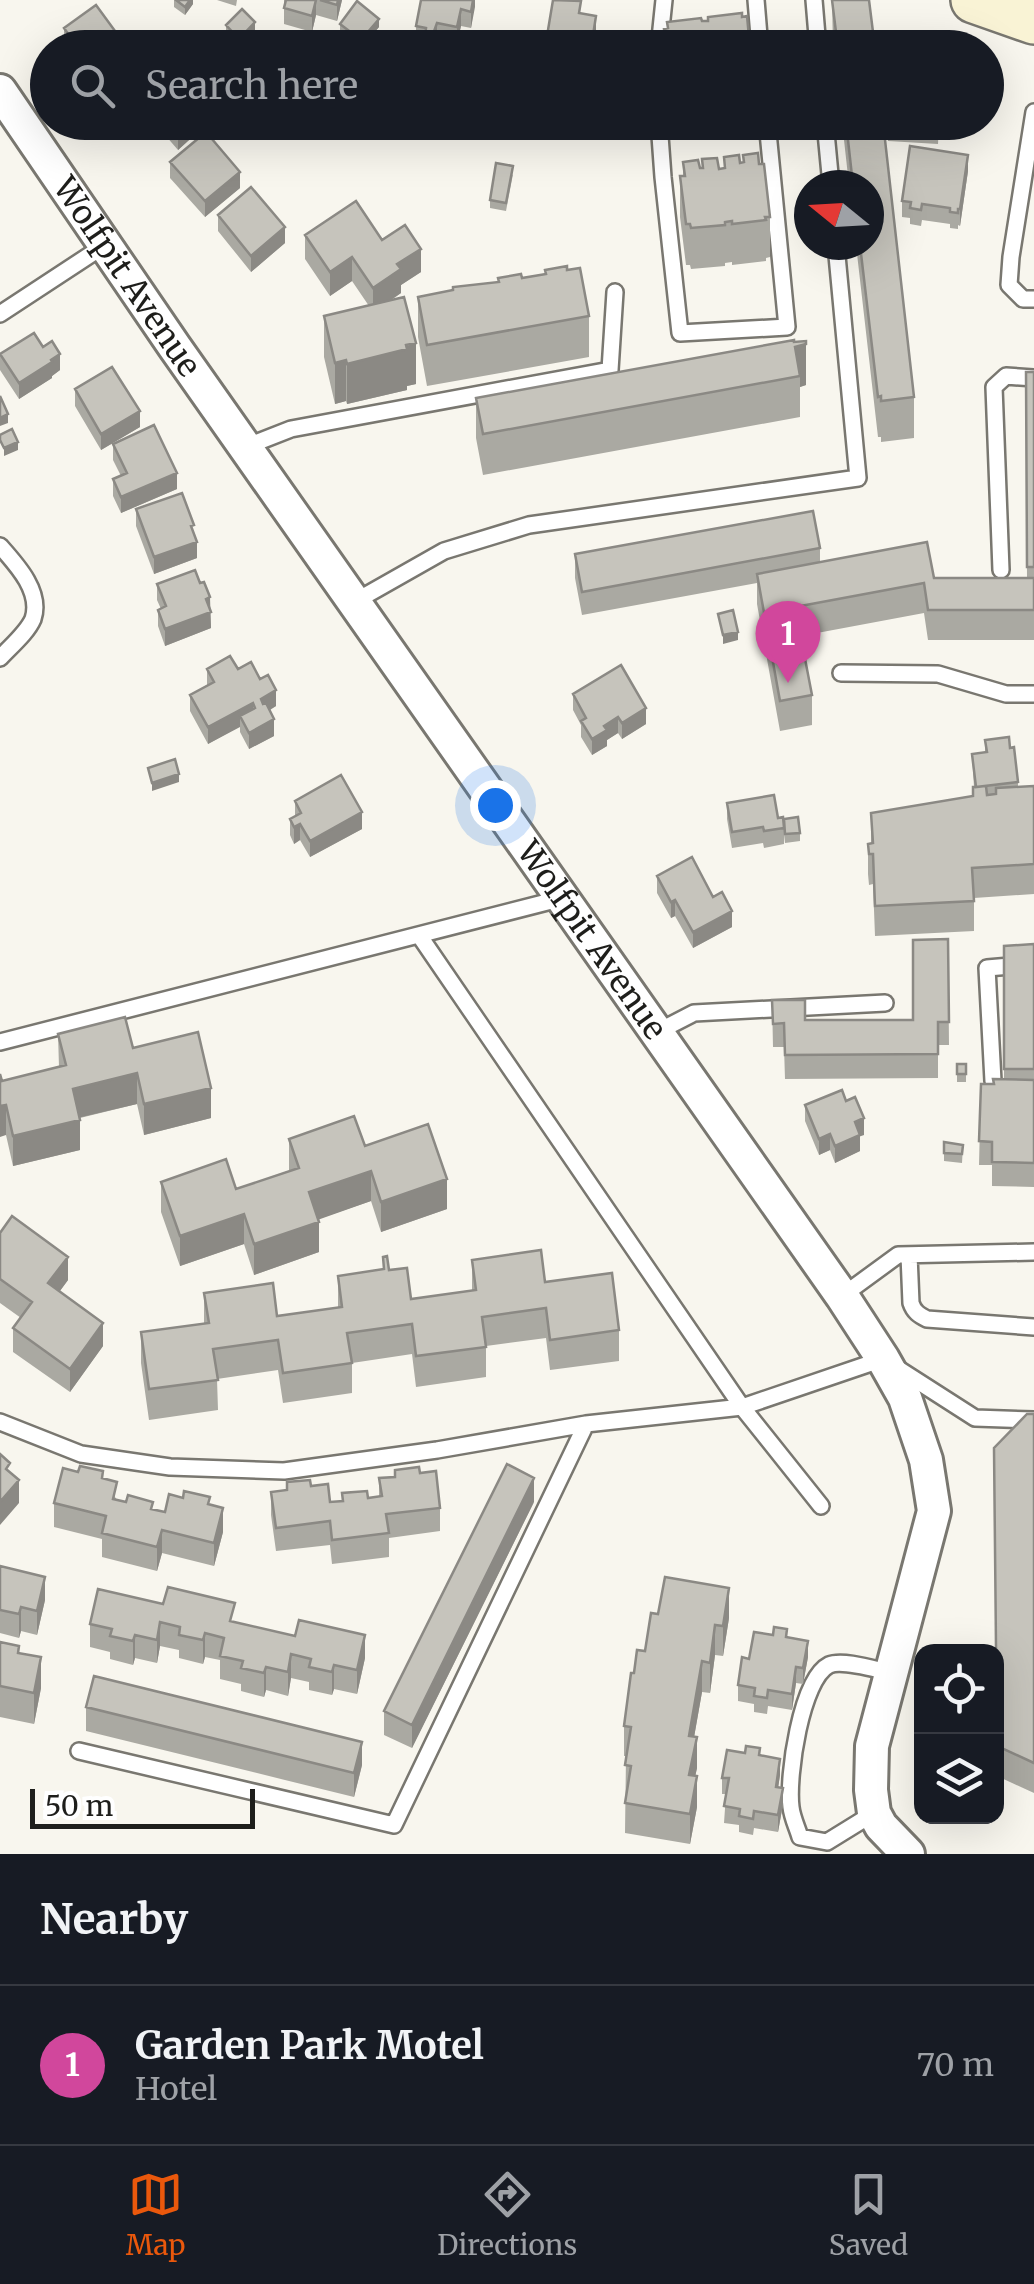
<!DOCTYPE html>
<style>
body{margin:0;font-family:Merriweather,serif;background:#20242c;color:#f1f3f6}
.controls{position:absolute;right:30px;bottom:30px;display:grid;overflow:hidden;border-radius:20px;box-shadow:0 10px 40px #0002}
.controls button{width:90px;height:90px;display:grid;place-items:center;padding:0;border:0;border-bottom:2px solid #363941;background:#171b24;color:#f1f3f6;font:50px sans-serif}
.compass{position:absolute;left:794px;top:170px;width:90px;height:90px;border-radius:50%;background:#171b24;box-shadow:0 10px 40px #0002;rotate:288deg}
.scale{position:absolute;left:30px;bottom:25px;width:225px;box-sizing:border-box;padding-left:10px;border:5px solid #1e1e1b;border-top:0;font-size:28px;line-height:35px;white-space:nowrap;color:#1e1e1b;-webkit-text-stroke:8px #fff;paint-order:stroke}
.you{position:absolute;left:495px;top:805px;width:35px;height:35px;margin:-25px;border:8px solid #fff;border-radius:50%;background:#1a73e8;box-shadow:0 0 0 15px #1a73e833}
.badge{display:grid;place-items:center;width:65px;height:65px;border-radius:50%;background:#ea580c;color:#fff;font-size:32px;font-weight:700}
.pin{position:absolute;translate:-50% -82px;filter:drop-shadow(0 2px 5px #0008)}
.pin::after{content:'';position:absolute;top:52px;width:35px;height:30px;background:inherit;clip-path:polygon(0 0,100% 0,50% 100%)}
.list{margin:0;padding:0;list-style:none}
h2{display:flex;justify-content:space-between;align-items:center;height:130px;margin:0;padding:0 40px;font-size:42px}
h2 small{font-size:32px;font-weight:400;color:#9ea1a6}
.list li{display:grid;grid-template-columns:65px 1fr auto;gap:30px;align-items:center;box-sizing:border-box;height:160px;padding:0 40px;border-top:2px solid #363941}
.list b{display:block;font-size:38px;white-space:nowrap}
.list p{margin:0;font-size:32px;white-space:nowrap;color:#9ea1a6}
.list em{font-size:32px;font-style:normal;color:#9ea1a6}
.icon{flex:none;width:55px;height:55px;fill:none;stroke:currentColor;stroke-width:2;stroke-linecap:round;stroke-linejoin:round}
.map{position:relative;flex:none;width:1034px;height:1854px;overflow:hidden}
.search{position:absolute;background:#171b24;box-shadow:0 10px 40px #0002;left:30px;right:30px;top:30px;height:110px;display:flex;align-items:center;gap:25px;box-sizing:border-box;padding:0 35px;border-radius:55px;color:#9ea1a6;font-size:38px}
.sheet{height:290px;background:#171b24}
nav{display:flex;justify-content:space-around;align-items:center;box-sizing:border-box;height:140px;border-top:2px solid #363941;background:#171b24;font-size:28px;color:#9ea1a6}
nav a{display:grid;justify-items:center;gap:5px}
nav .on{color:#ea580c}
.map>svg:first-child{display:block}
.lines{fill:none;stroke-linecap:round;stroke-linejoin:round}
.lane-casing{stroke:#797770;stroke-width:20}
.street-casing{stroke:#797770;stroke-width:38}
.secondary-casing{stroke:#797770;stroke-width:50}
.lane{stroke:#fff;stroke-width:15}
.street{stroke:#fff;stroke-width:32}
.secondary{stroke:#f9f3d5;stroke-width:45}
.wall{fill:#aaa9a2}
.shaded-wall{fill:#8b8984}
.building{fill:#c6c4bc;stroke:#8b8984;stroke-width:2.5}
.labels{text-anchor:middle;dominant-baseline:central;stroke-width:9;stroke-linejoin:round;paint-order:stroke}
.street-label{font-size:32px;fill:#1e1e1b;stroke:#fff}
</style>
<div class="map">
<svg width="1034" height="1854" viewBox="0 0 1034 1854">
<rect width="100%" height="100%" fill="#f8f6ee"/>
<g class="lines">
<g class="lane-casing">
<path id="lane" d="M756,0l4,48
M814,0l4,48
M659,48l5,-48
M1034,112l-23,145 -2,28 14,14h11
M659,122l4,55 17,156 107,-6 -20,-205
M825,122l6,63
M0,314l105,-69
M245,447l46,-18 319,-59 5,-78
M0,546c17,19 42,46 33,73 -6,14 -23,28 -33,39
M1001,570l-7,-183 12,-11 28,2
M354,602l90,-51 85,-26 329,-47 -22,-233
M841,673l97,1 68,20h28
M419,935l323,472 79,99
M657,1032l37,-19 191,-10
M0,1042l563,-144
M993,1081l-6,-113 47,-4
M909,1255l2,48c3,9 8,12 16,16l107,8
M842,1296l56,-41 136,-3
M0,1422l81,32 89,13 114,4 153,-21 149,-26 156,-17 141,-48 92,59 59,2
M79,1751l315,74 192,-401
M874,1813l-47,29 -27,-5c-3,-10 -8,-20 -9,-30 -4,-30 10,-128 38,-142 14,-6 48,5 63,8"/>
</g>
<g class="street-casing">
<g id="street">
<path id="s1" d="M0,91l174,255 668,950 41,63 22,39 21,62 8,51 -62,235 -1,44 3,23 7,13 27,28"/>
</g>
</g>
<g class="secondary-casing">
<path id="secondary" d="M974,0l60,21"/>
</g>
<use href="#lane" class="lane"/>
<use href="#street" class="street"/>
<use href="#secondary" class="secondary"/>
</g>
<path class="wall" d="M174,0h19v4l-8,11 -11,-8z
M217,0h20l-1,6z
M284,0h58l-5,21 -21,-6 -4,17 -28,-8z
M475,0l-4,28 -10,-2 -4,17 -20,-4 -3,9h-9v-4l-9,-2v-16z
M832,0l43,48h-42z
M340,24l39,3 -19,21 -20,-16z
M226,25l29,6 -16,16 -13,-14z
M64,28l62,20h-60l-2,-4z
M159,122h50l-31,28 -19,-22z
M842,122h41l31,271v45l-33,4v-5h-3l-22,-192h13v-60h-20z
M886,122h53l-1,22 -50,-3z
M724,157l16,6 30,54v40l-4,1v3l-34,4v-3l-7,1v3l-34,3 -1,-4h-4l-6,-48v-41h3v-14l19,6v-9l17,10 5,-1z
M170,162l70,26 -35,29 -35,-39z
M968,171l-8,55 -2,-1v4l-8,-1v-4l-28,-4 -1,6 -11,-2v-6l-8,-1v-16z
M513,174l-7,37 -16,-3v-8z
M218,215l67,28 -34,29 -33,-41z
M305,235l77,5 39,32 -20,13v8l-11,8 26,83 -9,2v4l-60,14 -1,-3 -11,3 -11,-47v-41l45,-10 -17,-25 -22,15 -25,-37z
M545,270l44,46v41l-162,29 -9,-49v-40l127,-23z
M794,340l12,45 -6,2v30l-317,58 -7,-37v-40z
M43,347l17,23 -8,6v2l-33,21 -19,-29v-16z
M1026,372h8v268h-106l-4,-27 -123,23 11,59v30l-32,6 -23,-127v-21l-175,32 -7,-37v-24l245,-6v14l114,16h93z
M75,389l65,38 -39,23 -26,-44z
M113,444l64,45 -56,24 -8,-17v-17l8,-3 -8,-16z
M136,509l58,25 3,24 -43,16 -18,-48z
M157,584l53,25 1,19 -46,18 -7,-20v-16l3,-1 -4,-9z
M207,669h31l22,10 16,27 -6,4 4,26 -25,13 -9,-17v-6l-32,18 -18,-33v-16l17,-10z
M573,694l73,30 -24,15 -4,-6 -11,7v6l-15,9 -11,-18v-12l-8,-15z
M985,740l33,42v5l16,-1v108l-60,4v33l-99,5 -2,-52 -4,1 -1,-11v-30h3v-31l102,-17 1,-9 -2,-33 13,-2z
M295,801l67,28 -52,28 -10,-17 -6,4 -4,-9v-16l5,-3z
M727,803l73,30v8l-15,2 -1,-9v10l-20,4 -1,-5 -31,5 -5,-29z
M657,876l56,21 19,30 -39,21 -18,-32 -4,2 -14,-25z
M948,939l1,106h-11v33l-153,1 -1,-32h-11l-1,-47 33,20h108z
M1034,944v243l-42,-1v-21h-13l2,-81h12l11,-5v-133z
M58,1034l75,14 78,70 -67,17 -7,-31 -57,14v32l-67,16 -7,-31 -4,-54 57,-14z
M957,1064h9v18h-9z
M805,1105l59,30 -4,1v15l-25,12 -5,-13 -11,5 -14,-34z
M289,1139l76,7 82,63 -66,23 -10,-31 -53,18 1,33 -65,23 -10,-31 -64,22 -19,-54v-30l75,7 53,-18z
M944,1142l19,3 -1,18 -18,-2z
M0,1233l68,47 -8,11 43,55 -33,46 -57,-40v-24l8,-10 -21,-15z
M383,1257l6,13 22,29 61,-9v-30l73,22 74,48v31l-69,9 -4,-32 -60,8v31l-70,10 -4,-33 -60,9v30l-69,10 -5,-33 -61,9 1,31 -69,10 -8,-57v-31l63,-8v-31l73,23 61,-8v-32l45,-6z
M1034,1414v379l-37,-17 -1,-124z
M420,1473l20,35v23l-51,7v19l-57,7 -2,-19 -54,6 -5,-36v-23l40,-6 19,16 12,-1v-8l26,5 11,-2v-18z
M103,1479l14,21 48,12 18,-14 27,7 13,27 -9,34 -52,-13 -5,18 -55,-14v-18l-48,-12v-24z
M534,1502l-122,246 -28,-13v-24z
M0,1566l45,34 -8,35 -16,-4 -2,7 -19,-5z
M729,1618l-6,38 -8,-1 -5,38 -8,-1 -8,45 3,31 -2,8 2,31 -7,37 -65,-11 1,-77h-2v-30l10,-53 11,-22z
M235,1622l130,36 -8,36 -23,-5 -2,6 -23,-5v-8l-18,-4 -3,18 -22,-6 -2,7 -23,-6v-7l-21,-5v-19l-15,-3 -2,7 -24,-6v-8l-19,-4 -3,17 -22,-5 -2,7 -23,-6v-7l-20,-5v-23z
M773,1635l14,2 21,20 -5,27 -7,-1 -4,27 -24,-4 -1,8 -13,-2v-8l-16,-3v-16l11,-26z
M0,1642l19,11 22,35 -7,36 -34,-7z
M86,1707l276,58 -8,32 -268,-66z
M760,1755l20,20 -2,12 5,17 -5,28 -24,-4 -1,7 -14,-3v-7l-15,-2 2,-29h-4v-16z"/>
<path class="shaded-wall" d="M190,0h3v4l-8,11v-8z
M316,0v15l-4,17v-16z
M338,0h4l-5,21v-16z
M473,0h2v7l-4,21v-16z
M461,9v17l-4,17v-16z
M596,16v16l-3,16h-2z
M379,19v8l-18,21v-8z
M255,22v9l-16,16v-8z
M437,23v16l-3,9h-2v-11z
M191,122h18l-31,28v-16z
M968,155v16l-8,55v-17z
M240,172v16l-35,29v-16z
M285,227v16l-34,29v-16z
M421,249v23l-20,13v8l-28,19v-24l24,-24z
M352,257v24l-22,15v-24z
M416,343v41l-9,2v4l-60,14v-40z
M806,344v41l-6,2v-11l-5,-29z
M60,354v16l-8,6v2l-33,21v-16z
M346,360v41l-11,3v-41z
M140,411v16l-39,23v-16z
M8,414v9l-8,3v-8z
M18,442v8l-14,6v-8z
M177,473v16l-56,24v-16z
M197,542v16l-43,16v-17z
M210,597l1,31 -46,18v-17l41,-30z
M738,632v8l-15,4v-9z
M276,690v16l-15,9v-16z
M253,703v17l-13,-4v11l-32,17v-17z
M646,708v16l-24,15v-16z
M618,717v16l-11,7v6l-15,9v-16l12,-13z
M274,719v17l-25,13v-16z
M179,774v8l-27,9v-8z
M362,812v17l-52,28v-16z
M300,824v16l-6,4v-17z
M675,900v16l-4,2v-16z
M732,911v16l-39,21v-16z
M137,1073v31l-64,15v-30z
M211,1088v30l-67,17v-31z
M6,1105v30l-6,2v-31z
M864,1118v17l-4,1v15l-25,12v-17l20,-24z
M80,1120v30l-67,16v-30z
M830,1134v16l-11,5v-16z
M371,1171v30l-62,22v-31z
M447,1179v30l-66,23v-30z
M244,1214v30l-64,22v-30z
M319,1222v30l-65,23v-31z
M68,1257v23l-20,27v-24z
M103,1323v23l-33,46v-23z
M534,1478v24l-122,246v-23z
M19,1480v23l-19,22v-23z
M223,1508v24l-9,34v-23z
M162,1530v23l-5,18v-24z
M45,1577v23l-8,35v-24z
M729,1588v30l-6,38v-30z
M21,1607v24l-2,7v-24z
M160,1622v24l-3,17v-23z
M715,1625v30l-5,38v-30z
M205,1633v24l-2,7v-24z
M135,1635v23l-2,7v-24z
M365,1635v23l-8,36v-24z
M808,1641v16l-5,27v-16z
M291,1654v24l-3,18v-24z
M41,1657v31l-7,36v-31z
M702,1661v31l-13,74v-30z
M334,1665v24l-2,6v-23z
M266,1667v23l-2,7v-24z
M796,1667v16l-4,27v-16z
M697,1737v31l-8,38v-31z
M362,1742v23l-8,32v-24z
M780,1759v16l-4,28v-16z
M697,1776v31l-7,37v-30z
M783,1788v16l-5,28v-17z"/>
<path class="building" d="M176,0h14l-5,7z
M286,0h30l-4,16 -28,-8z
M320,0h18l-1,5z
M421,0h52l-2,12 -10,-3 -4,18 -20,-4 -5,14 -7,-1 1,-8 -10,-2z
M553,0l28,1 -2,12 17,3 -5,32h-46z
M832,0h37l6,48h-37z
M357,1l22,18 -18,21 -21,-16z
M96,5l30,41 -52,2 2,-3 -12,-17z
M242,9l13,13 -16,17 -13,-14z
M742,13v4l5,-1 3,32h-84l-2,-19 4,-1 -1,-6 34,-4 1,3h6v-4z
M168,122h23l-13,12z
M846,122h37l31,275 -33,4v-5l-3,1 -18,-152h9v-60h-16z
M888,122h50v6l-50,-4z
M206,132l34,40 -35,29 -35,-39z
M910,146l58,9 -8,54h-2v4l-8,-1v-4l-28,-4 -1,6 -11,-2 1,-6 -9,-1z
M758,153l1,11h5l6,53h-5l1,3 -34,4v-3l-7,1v3l-34,3 -1,-4h-4l-6,-48h5l-2,-14 15,-2 2,8h3l-1,-9 15,-1 2,11 6,-1 -1,-11 15,-2 1,8 4,-1 -1,-7z
M496,163l17,3 -7,37 -16,-3z
M251,187l34,40 -34,29 -33,-41z
M356,201l26,39 23,-15 16,24 -24,15 4,5 -28,19 -21,-31 -22,15 -25,-37z
M567,266v4l13,-2 9,48 -162,29 -9,-48 35,-7v-3l46,-5 -1,-4 23,-4 1,4 24,-4 -1,-4z
M404,297l12,46 -10,2 1,4 -60,15 -1,-4 -11,3 -11,-47z
M34,333l9,14 9,-6 8,13 -9,6 1,2 -33,21 -19,-29z
M794,340v2l12,-1v3l-11,3 5,29 -317,58 -7,-36z
M112,367l28,44 -39,23 -26,-45z
M1026,372h8v195h-7z
M0,396l8,18 -8,4z
M154,425l23,48 -56,24 -8,-18 14,-6 -14,-29z
M12,429l6,13 -14,6 -4,-8v-5z
M182,493l12,32 -3,1 6,16 -43,15 -18,-48z
M813,511l7,37 -238,44 -7,-38z
M927,542l7,36h100v32h-106l-4,-27 -129,24 17,88 -32,6 -23,-127z
M195,570l5,13 4,-1 6,15 -4,2 5,13 -46,17 -7,-19 8,-4 -9,-22z
M733,610l5,22 -15,3 -5,-21z
M230,656l8,13 13,-7 9,17 8,-4 8,15 -15,9 2,5 3,-1 8,16 -25,14 -9,-17 15,-8 -2,-5 -45,24 -18,-32 24,-13 -7,-13z
M621,665l25,43 -24,15 -4,-6 -14,9 3,4 -15,9 -11,-18 5,-3 -13,-24z
M1009,737l1,11 4,-1 4,35 -42,5 -4,-33 15,-2 -2,-12z
M175,759l4,15 -27,9 -4,-15z
M341,775l21,37 -52,29 -10,-17 -6,3 -4,-8 11,-6 -6,-12z
M986,786l1,9 9,-1v-6l38,-2v78l-62,4 2,33 -99,5 -2,-52h-4l-1,-10 5,-1 -2,-30 102,-17v-9z
M774,795l4,23 5,-1 1,11 -20,3 -1,-4 -31,5 -5,-29z
M798,817l2,16 -15,1 -1,-15z
M692,857l21,40 9,-5 10,19 -39,21 -18,-32 -4,2 -14,-26z
M948,939l1,83h-11v32l-153,1 -1,-32 -11,1 -1,-24h33v20h108v-80z
M1034,944v125h-30v-123z
M125,1017l8,31 65,-16 13,56 -67,16 -7,-31 -64,16 7,31 -67,16 -7,-31 -6,1v-32l2,7 64,-16 -8,-31z
M957,1064h9v10h-9z
M993,1079l41,1v83l-42,-1v-20l-13,-1 2,-57h13z
M842,1090l4,11 9,-4 9,21 -9,4 5,13 -25,11 -5,-12 -11,5 -14,-34z
M354,1116l11,30 63,-22 19,55 -66,23 -10,-31 -62,21 10,30 -65,22 -10,-30 -64,22 -19,-54 65,-23 10,30 63,-21 -10,-29z
M944,1142l19,3 -1,9 -18,-1z
M12,1216l56,41 -20,26 55,40 -33,46 -57,-41 19,-26 -32,-23v-46z
M541,1250l4,32 67,-9 7,57 -69,10 -4,-32 -64,9 4,30 -70,9 -4,-32 -65,9 5,30 -69,10 -5,-33 -65,9 5,31 -69,9 -8,-57 68,-9 -5,-30 69,-10 4,33 65,-9 -4,-31 46,-7 -1,-12 4,-1 2,14 18,-2 4,31 65,-9 -4,-30z
M1027,1414h7v349l-37,-17 -3,-298z
M0,1454l10,9 -4,6 13,11 -19,22z
M507,1464l27,14 -122,247 -28,-14z
M80,1466l23,5 -1,7 15,4 -4,17 13,3 2,-7 25,7 -2,7 14,3 4,-18 14,4 1,-7 26,6 -2,7 15,4 -9,35 -52,-13 -5,17 -55,-14 4,-17 -52,-13 9,-35 15,4z
M419,1467l1,6 16,-2 4,37 -54,6 3,19 -57,7 -2,-19 -54,7 -5,-36 16,-2v-8l23,-2 1,6 17,-2 2,18 13,-1 -1,-8 25,-2 1,7 14,-2 -3,-18 16,-1v-7z
M0,1566l45,11 -8,34 -16,-4 -2,7 -19,-4z
M665,1577l64,11 -6,38 -8,-1 -5,38 -8,-2 -13,75 8,1 -8,38 8,1 -7,38 -65,-11 6,-37 -6,-1 6,-38 -7,-1 7,-53h3l3,-23 8,1 6,-38 7,1z
M168,1587l67,16 -5,18 65,15 4,-16 66,15 -8,35 -23,-5 -2,7 -23,-5 2,-8 -20,-5 -3,18 -22,-5 -2,6 -23,-5 2,-7 -23,-5 4,-18 -19,-5 -2,7 -24,-5 1,-8 -20,-5 -3,18 -22,-5 -2,6 -23,-5 2,-7 -22,-5 8,-35 65,15z
M774,1627l13,2 -1,8 22,4 -5,27 -7,-1 -4,27 -24,-4 -1,8 -13,-2 1,-8 -17,-3 4,-28 7,2 5,-27 19,3z
M0,1642l19,4 -1,7 23,4 -7,36 -34,-7z
M94,1676l268,66 -8,31 -268,-66z
M746,1746l14,2 -1,7 21,4 -4,28 7,1 -5,27 -24,-4 -1,8 -14,-3 1,-7 -16,-3 5,-28h-7l5,-28 18,3z"/>
<g class="labels">
<g class="street-label">
<text stroke="none"><textPath href="#s1" startOffset="225">Wolfpit Avenue</textPath></text>
<text stroke="none"><textPath href="#s1" startOffset="1035">Wolfpit Avenue</textPath></text>
</g>
</g>
</svg>
<div class="controls">
<button><svg class="icon" aria-label="locate" viewBox="0 0 24 24"><circle cx="12" cy="12" r="6"/><path d="M12 2v4M12 18v4M2 12h4M18 12h4"/></svg></button>
<button><svg class="icon" aria-label="layers" viewBox="0 0 24 24"><path d="M12 4l9 5-9 5-9-5zM3 14l9 5 9-5"/></svg></button>
</div>
<svg class="compass" viewBox="-18 -18 36 36"><path d="M0-13l5 13h-10z" fill="#e53935"/><path d="M0 13l5-13h-10z" fill="#9ea1a6"/></svg>
<div class="scale">50 m</div>
<div class="you"></div>
<div class="pin badge" style="left:788px;top:683px;background:#d1479c">1</div>
<div class="search"><svg class="icon" aria-label="search" viewBox="0 0 24 24"><circle cx="10" cy="10" r="6"/><path d="M15 15l6 6"/></svg>Search here</div>
</div>
<section class="sheet">
<h2>Nearby<small></small></h2>
<ul class="list">
<li><span class="badge" style="background:#d1479c">1</span><div><b>Garden Park Motel</b><p>Hotel</p></div><em>70 m</em></li>
</ul>
</section>
<nav>
<a class="on"><svg class="icon" aria-label="map" viewBox="0 0 24 24"><path d="M3 6l6-2 6 2 6-2v14l-6 2-6-2-6 2zM9 4v14M15 6v14"/></svg>Map</a>
<a><svg class="icon" aria-label="directions" viewBox="0 0 24 24"><path d="M12 3l9 9-9 9-9-9zM9 14v-3h6M13 9l2 2-2 2"/></svg>Directions</a>
<a><svg class="icon" aria-label="saved" viewBox="0 0 24 24"><path d="M7 4h10v16l-5-4-5 4z"/></svg>Saved</a>
</nav>
